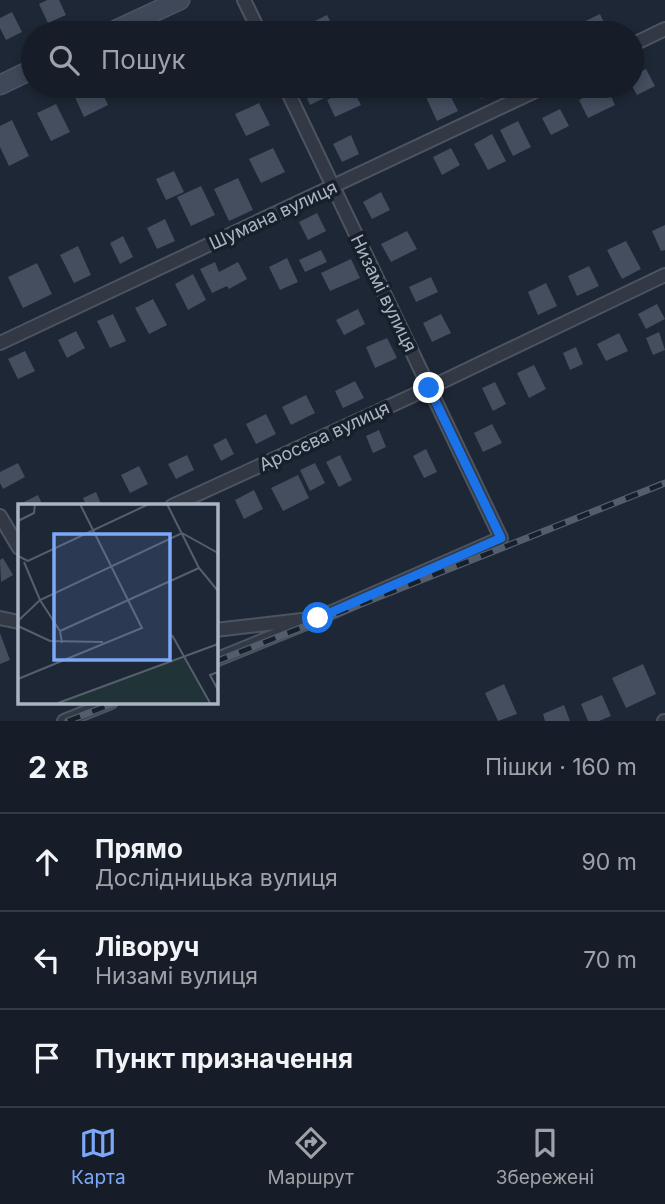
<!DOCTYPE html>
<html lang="uk">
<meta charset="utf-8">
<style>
body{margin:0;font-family:Inter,sans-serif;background:#232a34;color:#f1f3f6}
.stop{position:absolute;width:21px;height:21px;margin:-16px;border:5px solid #1a73e8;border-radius:50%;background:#fff}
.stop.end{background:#1a73e8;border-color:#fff;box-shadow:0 2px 7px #0008}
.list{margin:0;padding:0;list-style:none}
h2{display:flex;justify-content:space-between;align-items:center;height:91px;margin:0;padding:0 28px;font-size:30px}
h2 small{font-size:23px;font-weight:400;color:#9ea2a8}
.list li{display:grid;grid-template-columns:46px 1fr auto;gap:21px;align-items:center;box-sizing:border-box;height:98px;padding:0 28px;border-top:2px solid #353b45}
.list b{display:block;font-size:26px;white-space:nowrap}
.list p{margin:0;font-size:23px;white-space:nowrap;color:#9ea2a8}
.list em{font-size:23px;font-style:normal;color:#9ea2a8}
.icon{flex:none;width:38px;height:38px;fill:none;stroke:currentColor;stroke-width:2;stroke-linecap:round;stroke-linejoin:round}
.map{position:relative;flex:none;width:665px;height:721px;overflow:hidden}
.search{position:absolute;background:#161d28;box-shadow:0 4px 10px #0003;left:21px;right:21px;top:21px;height:77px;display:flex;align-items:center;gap:18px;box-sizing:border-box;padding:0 24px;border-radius:38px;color:#9ea2a8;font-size:26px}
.sheet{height:385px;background:#161d28}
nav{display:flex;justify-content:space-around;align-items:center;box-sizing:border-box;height:98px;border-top:2px solid #353b45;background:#161d28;font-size:19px;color:#9ea2a8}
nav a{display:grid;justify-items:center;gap:4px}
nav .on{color:#7ba9f8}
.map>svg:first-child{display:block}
.building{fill:#444e5f}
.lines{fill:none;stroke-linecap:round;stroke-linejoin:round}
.minor-casing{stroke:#4c5461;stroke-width:16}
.secondary-casing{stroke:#4c5461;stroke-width:21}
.minor{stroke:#323945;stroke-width:12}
.secondary{stroke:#3f4859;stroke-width:18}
.rail-casing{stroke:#535d6d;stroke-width:7}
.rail{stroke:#171f2a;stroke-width:4.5;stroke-dasharray:13;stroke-linecap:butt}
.route{stroke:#1a73e8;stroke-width:9}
.labels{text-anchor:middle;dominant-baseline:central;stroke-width:7;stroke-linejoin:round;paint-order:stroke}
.street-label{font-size:18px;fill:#abb4c3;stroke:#171f2a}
.inset-road{fill:none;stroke:#565f6e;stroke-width:2}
.view{fill:#7ba9f8;fill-opacity:0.15;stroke:#7ba9f8;stroke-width:3.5}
.inset-edge{fill:none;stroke:#abb4c3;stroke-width:3.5}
</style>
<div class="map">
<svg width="665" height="721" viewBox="0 0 665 721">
<rect width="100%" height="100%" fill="#1e2735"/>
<path class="building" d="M47,0h12l7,15 -18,8 -9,-19z
M12,12l10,20 -16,8 -6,-12v-10z
M600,14l9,19h-33l-3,-6z
M327,15l9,18h-22l-5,-9z
M646,69l9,17 -18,9 -5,-9v-10z
M88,86h11l9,19 -24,12 -11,-24z
M310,86h15l5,9 -20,10 -7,-16z
M475,86h34l-28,13z
M606,86l9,19 -27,13 -9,-18z
M446,87l12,24 -21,10 -11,-24z
M352,88l9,17 -26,12 -8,-17z
M259,103l11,22 -24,11 -11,-22z
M56,104l14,28 -19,9 -14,-28z
M560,109l9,17 -18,9 -9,-17z
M12,120l17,36 -20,10 -9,-19v-21z
M518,121l13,26 -18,9 -13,-26z
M492,134l14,27 -18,9 -14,-26z
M351,135l8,19 -17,8 -9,-18z
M273,148l12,24 -24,11 -12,-24z
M451,148l9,17 -18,10 -9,-18z
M174,171l10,21 -18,8 -10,-21z
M238,178l15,32 -24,11 -15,-32z
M201,186l14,29 -24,11 -14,-29z
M381,192l9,18 -18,9 -9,-17z
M317,213l9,18 -18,9 -9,-18z
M165,219l10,22 -18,8 -10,-21z
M665,225v25l-4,1 -9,-20z
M407,231l10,18 -26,13 -10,-18z
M123,236l10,21 -13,7 -10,-21z
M626,241l15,28 -19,10 -15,-29z
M78,246l13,29 -17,8 -14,-28z
M321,250l6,12 -22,10 -6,-12z
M287,258l11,24 -18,8 -11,-23z
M351,259l9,19 -30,13 -9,-18z
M215,262l4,10 19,-10 9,17 -18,10 -2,-3 -15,7 -12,-24z
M37,263l15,31 -29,14 -15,-31z
M589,266l10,20 -22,10 -9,-20z
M193,274l13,26 -18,10 -13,-26z
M431,277l7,15 -22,10 -7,-15z
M546,283l11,23 -19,9 -10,-23z
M153,299l14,26 -18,9 -14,-26z
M657,304l8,15 -19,10 -8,-15z
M358,309l7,15 -21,11 -8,-15z
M113,314l13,27 -16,7 -13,-27z
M441,314l10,19 -19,9 -9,-19z
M76,331l9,17 -18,10 -9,-18z
M659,332l6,18 -12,5 -7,-17z
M619,333l9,18 -22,10 -9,-17z
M387,338l10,20 -22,10 -9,-21z
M576,347l7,17 -13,6 -7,-17z
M25,351l10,20 -17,8 -10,-20z
M534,365l12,24 -17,9 -12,-25z
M355,381l9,17 -21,10 -8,-17z
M495,382l11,22 -13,7 -11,-23z
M306,395l9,18 -24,12 -9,-18z
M266,414l10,20 -20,10 -10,-20z
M492,424l10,19 -19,9 -9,-19z
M379,430l7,17 -13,6 -7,-17z
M226,438l8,16 -13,7 -8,-16z
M426,449l11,23 -13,6 -11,-22z
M187,455l7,15 -18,9 -8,-15z
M340,455l12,25 -13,7 -13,-25z
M18,463l7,14 -22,12 -3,-6v-11z
M315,463l10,20 -15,8 -10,-21z
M139,466l9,18 -18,9 -9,-18z
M298,475l11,23 -26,13 -12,-23z
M254,490l9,19 -19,10 -9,-19z
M96,492l6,14h-16l-3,-8z
M38,495l5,11h-20l-1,-3z
M3,558l10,17 -12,7 -1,-22z
M0,633l10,27 -10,4z
M643,664l13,30 -30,14 -14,-30z
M504,684l13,30 -19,7 -13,-28z
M602,695l9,21 -12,5h-11l-7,-17z
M564,705l6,16h-25l-2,-7z"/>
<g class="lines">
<g class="minor-casing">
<path id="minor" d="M244,0l16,33
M632,45l33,-16
M0,343l546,-257
M172,506l257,-118 236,-113
M0,516l19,32
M0,618l19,4
M215,630l87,-10
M215,660l103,-42 183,-80 -216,-452
M64,721l47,-19
M664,721h1"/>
</g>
<g class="secondary-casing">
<path id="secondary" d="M109,33l71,-33
M0,85l33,-16"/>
</g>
<use href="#minor" class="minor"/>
<use href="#secondary" class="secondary"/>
<g class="rail-casing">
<path id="rail" d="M215,662l450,-179
M68,721l49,-19"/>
</g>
<use href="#rail" class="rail"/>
</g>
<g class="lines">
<path class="route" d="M318,618l183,-80 -72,-150"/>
</g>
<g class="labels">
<g class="street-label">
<text transform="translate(273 215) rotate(-25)">Шумана вулиця</text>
<text transform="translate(384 293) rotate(64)">Низамі вулиця</text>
<text transform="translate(324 436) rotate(-25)">Аросєва вулиця</text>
</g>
</g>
<g transform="translate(18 504)">
<rect width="200" height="200" fill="#1e2735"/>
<path d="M165,152l25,47h-149z" fill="#203336"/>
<path class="inset-road" d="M149,0l32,64 19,23M0,17l16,-8 1,-9M0,52l10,5 121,-57M6,58l16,38 20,31 2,12M0,117l22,-21 142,-67 36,20M0,122l32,15 53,1M42,127l139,-63M154,131l38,68M200,168l-8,3 8,15M0,175l124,-51 -62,-124M40,199l160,-59"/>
<path class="view" d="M36,30h116v126h-116z"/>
<rect width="200" height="200" class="inset-edge"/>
</g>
</svg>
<div class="stop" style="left:318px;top:618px"></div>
<div class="stop end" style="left:429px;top:388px"></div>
<div class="search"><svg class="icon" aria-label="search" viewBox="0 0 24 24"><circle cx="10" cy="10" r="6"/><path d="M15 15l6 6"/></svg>Пошук</div>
</div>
<section class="sheet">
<h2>2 хв<small>Пішки · 160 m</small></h2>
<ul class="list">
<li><svg class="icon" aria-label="ahead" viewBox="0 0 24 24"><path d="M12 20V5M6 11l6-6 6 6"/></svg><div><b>Прямо</b><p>Дослідницька вулиця</p></div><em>90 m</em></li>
<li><svg class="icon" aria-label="left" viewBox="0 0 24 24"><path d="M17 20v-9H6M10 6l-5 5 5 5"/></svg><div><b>Ліворуч</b><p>Низамі вулиця</p></div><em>70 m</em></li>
<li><svg class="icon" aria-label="arrive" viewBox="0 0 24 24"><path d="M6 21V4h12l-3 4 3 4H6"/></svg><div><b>Пункт призначення</b></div></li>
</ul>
</section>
<nav>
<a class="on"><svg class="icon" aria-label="map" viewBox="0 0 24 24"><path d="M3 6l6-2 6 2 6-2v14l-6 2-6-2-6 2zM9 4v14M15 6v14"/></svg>Карта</a>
<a><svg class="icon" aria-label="directions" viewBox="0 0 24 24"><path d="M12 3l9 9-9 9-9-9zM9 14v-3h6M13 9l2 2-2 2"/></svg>Маршрут</a>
<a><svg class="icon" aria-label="saved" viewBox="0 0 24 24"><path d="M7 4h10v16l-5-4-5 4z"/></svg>Збережені</a>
</nav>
